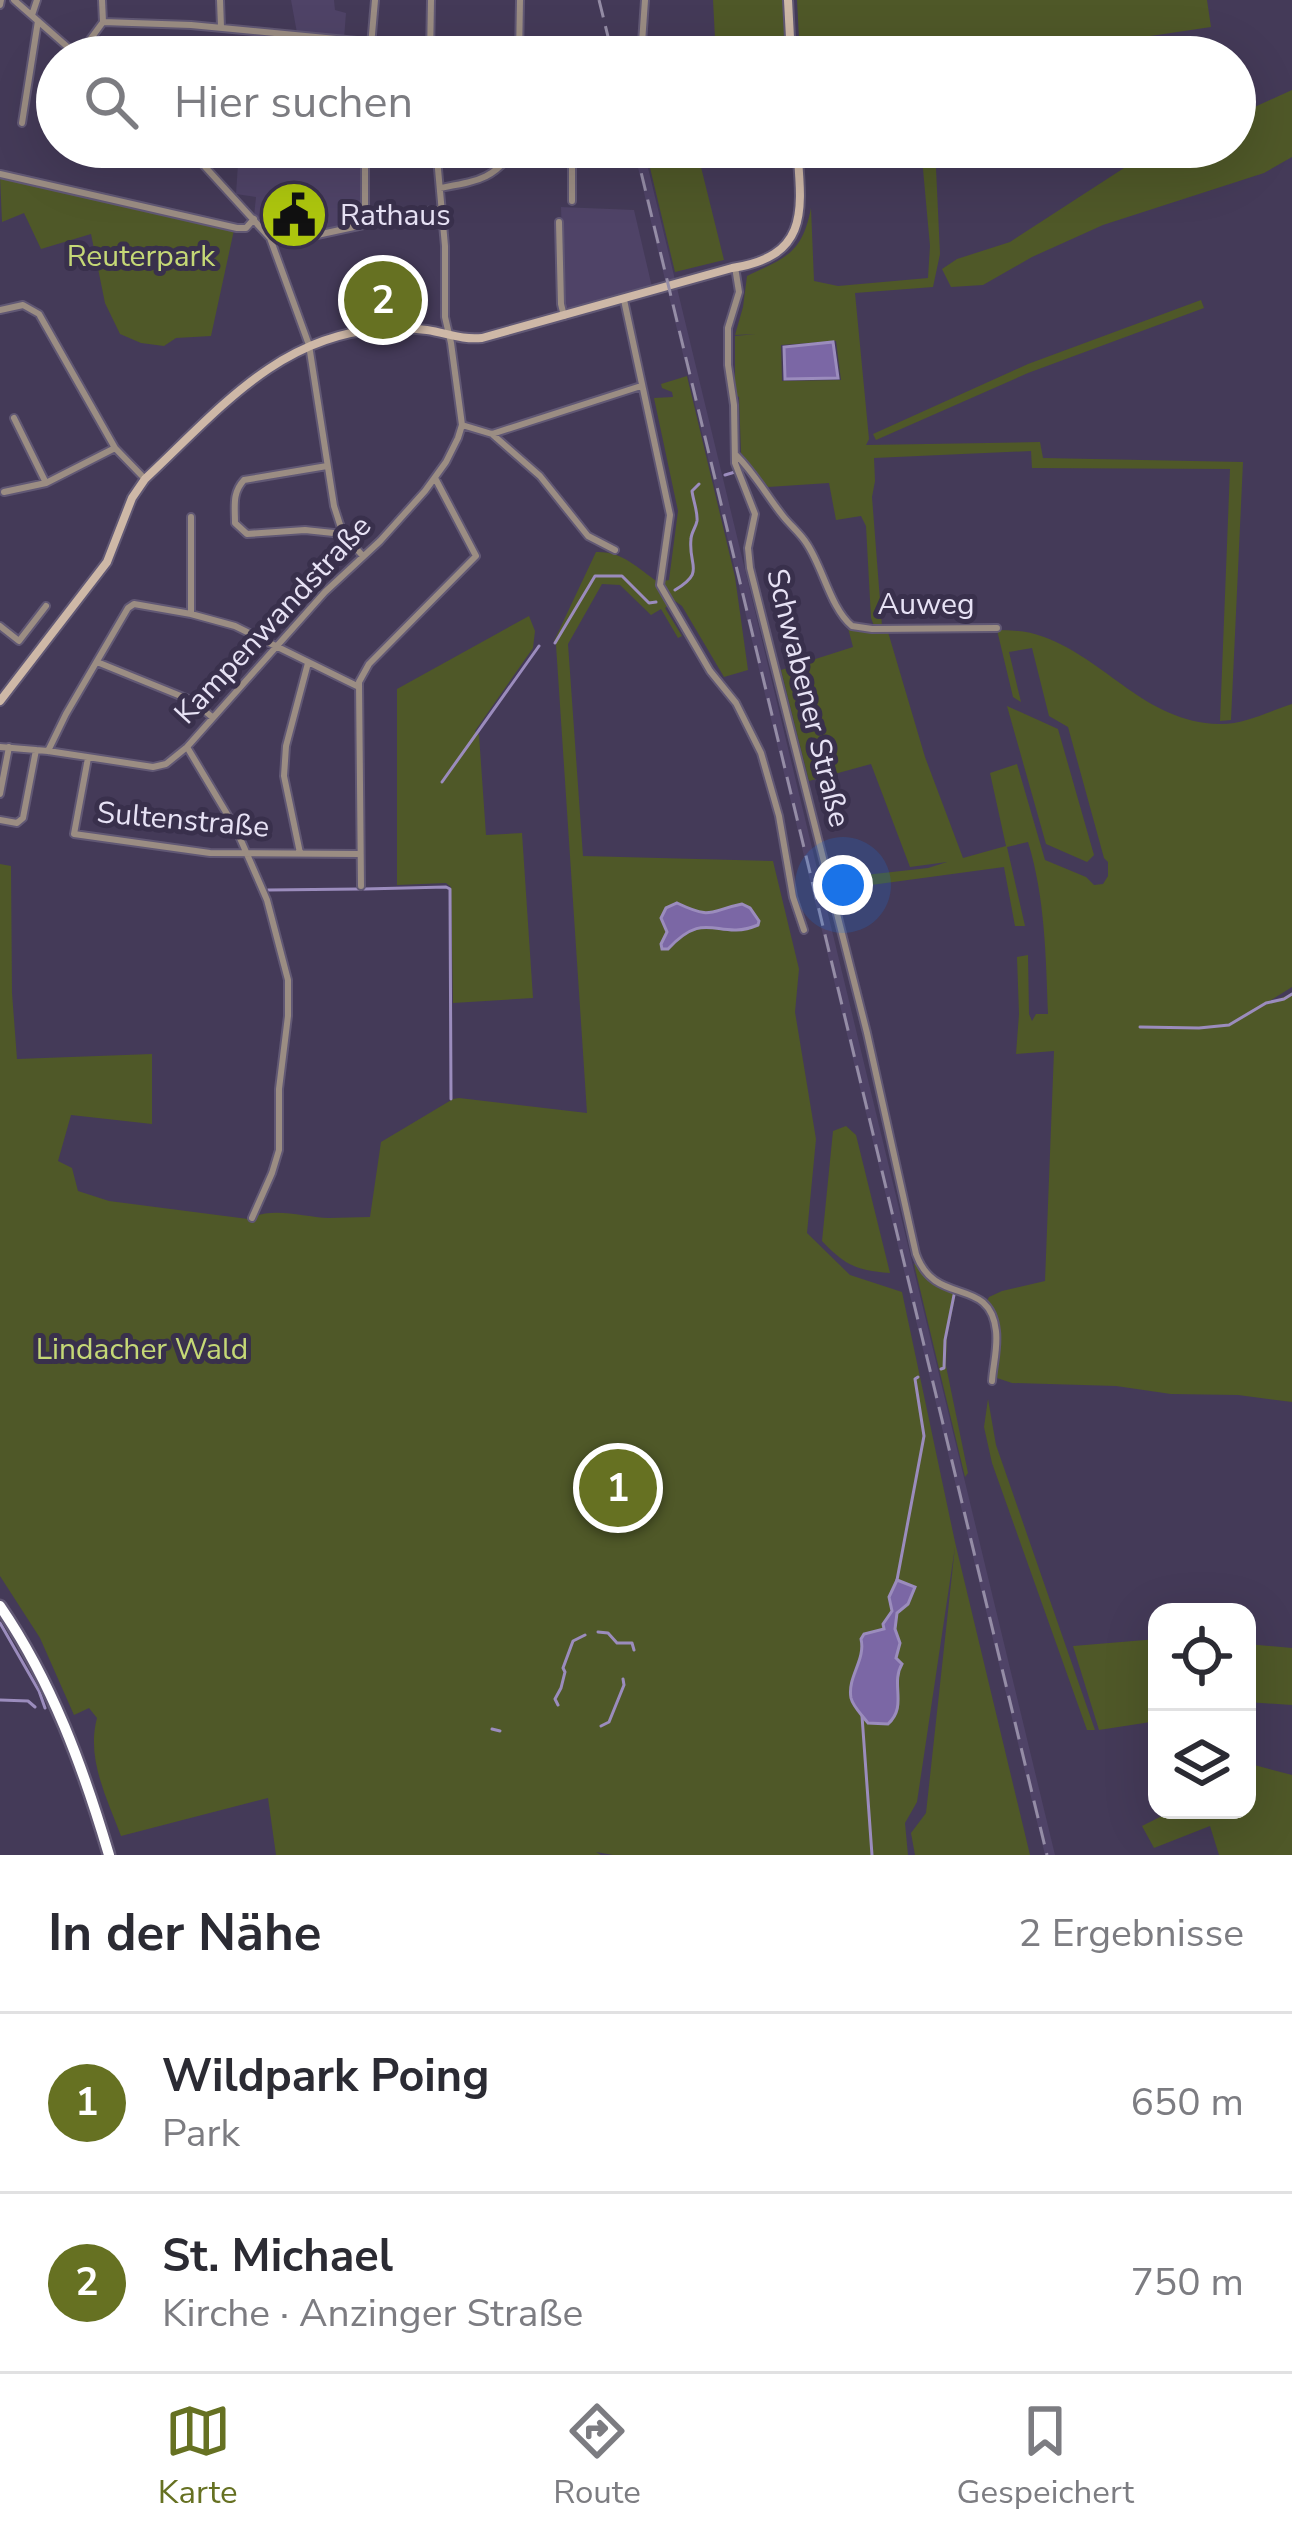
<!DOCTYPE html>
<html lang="de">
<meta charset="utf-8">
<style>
body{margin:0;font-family:"Nunito Sans",sans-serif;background:#f2f2f3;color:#2b2b33}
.controls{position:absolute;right:36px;bottom:36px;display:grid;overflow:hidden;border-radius:24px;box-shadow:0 12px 48px #0002}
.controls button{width:108px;height:108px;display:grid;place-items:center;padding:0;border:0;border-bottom:3px solid #e1e1e2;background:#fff;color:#2b2b33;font:60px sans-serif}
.you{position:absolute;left:843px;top:885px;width:42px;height:42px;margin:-30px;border:9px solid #fff;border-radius:50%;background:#1a73e8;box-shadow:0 0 0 18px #1a73e833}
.badge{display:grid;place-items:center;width:78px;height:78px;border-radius:50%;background:#667122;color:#fff;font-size:39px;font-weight:700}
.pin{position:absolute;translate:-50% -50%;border:6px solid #fff;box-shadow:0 3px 12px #0006}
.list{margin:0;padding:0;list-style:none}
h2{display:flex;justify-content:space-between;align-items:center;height:156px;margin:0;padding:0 48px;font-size:51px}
h2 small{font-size:39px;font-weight:400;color:#7c7c81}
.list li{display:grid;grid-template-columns:78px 1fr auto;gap:36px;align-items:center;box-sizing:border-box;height:180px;padding:0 48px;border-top:3px solid #e1e1e2}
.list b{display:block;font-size:45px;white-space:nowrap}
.list p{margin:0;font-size:39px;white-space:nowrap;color:#7c7c81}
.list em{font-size:39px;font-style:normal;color:#7c7c81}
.icon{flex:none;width:66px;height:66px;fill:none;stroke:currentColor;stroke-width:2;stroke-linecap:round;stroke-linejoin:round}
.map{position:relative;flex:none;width:1292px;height:1855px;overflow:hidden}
.search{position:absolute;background:#fff;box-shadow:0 12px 48px #0002;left:36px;right:36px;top:36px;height:132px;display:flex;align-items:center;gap:30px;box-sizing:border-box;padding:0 42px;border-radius:66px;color:#7c7c81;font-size:45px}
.sheet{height:516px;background:#fff}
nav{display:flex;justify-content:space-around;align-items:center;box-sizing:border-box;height:168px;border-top:3px solid #e1e1e2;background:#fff;font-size:33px;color:#7c7c81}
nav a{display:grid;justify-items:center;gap:6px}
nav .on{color:#667122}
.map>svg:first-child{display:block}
.built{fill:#4f4367}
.green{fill:#4f5828;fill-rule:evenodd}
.water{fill:#7b67a5;stroke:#9b8cbd;stroke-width:3}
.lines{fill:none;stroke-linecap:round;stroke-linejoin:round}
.stream{stroke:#9b8cbd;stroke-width:3}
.street-casing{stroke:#615874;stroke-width:10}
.secondary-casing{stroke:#615874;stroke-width:12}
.highway-casing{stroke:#615874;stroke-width:15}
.street{stroke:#9b8d83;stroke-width:6}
.secondary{stroke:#ceb8a7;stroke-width:8}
.highway{stroke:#fefefe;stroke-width:10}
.rail{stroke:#958da6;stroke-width:3;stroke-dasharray:18 9;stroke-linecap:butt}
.labels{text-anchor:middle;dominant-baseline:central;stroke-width:10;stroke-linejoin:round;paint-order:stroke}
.poi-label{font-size:30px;fill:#e7e2f5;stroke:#39304c;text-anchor:start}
.park-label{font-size:30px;fill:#c5d876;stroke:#39304c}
.street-label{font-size:30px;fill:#e7e2f5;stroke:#39304c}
</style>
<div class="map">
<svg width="1292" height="1855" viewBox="0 0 1292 1855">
<rect width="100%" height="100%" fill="#443a58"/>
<path class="built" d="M291,0h43l1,10 11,3 -2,26 -47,-6z
M633,147h10l412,1708h-10z
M239,149l122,3v68l-44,11 1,-29 -38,-2 -4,26 -13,-1 -9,-9 2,-19 -20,-3z
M561,207l73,3 18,77 -88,24z"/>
<path class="green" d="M713,0h70l2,57h-69z
M797,0h410l4,27 -201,30h-210z
M1292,90v67l-28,16 -161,52 -71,32 -49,28 -32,2 -9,-18 15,-10 53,-17 114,-74 45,-21h66v-31z
M645,147h49l1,15 5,1 24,97 -49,12z
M921,147h14l5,107 -7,33 -78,6 14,146 -3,6 174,-3 3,16 200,4 -12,258 -11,1 10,-252 -198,-1 -1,-17 -157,7 1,23 -3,16 10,129h-8l-3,-8 -5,-92 -5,-10 -25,4 -7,-37 -61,4 -27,-34 -2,-56 -4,-2v-59l21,-2 -21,1 8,-28 4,-31c37,-18 55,-21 64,-68l3,73 24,5 90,-8 2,-32zM836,341l5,39 -59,1 -1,-36z
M0,176l234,54 -23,106 -35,2 -12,8 -23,-3 -21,-9 -15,-31 -14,-69 -50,15 -17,-36 -22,9z
M1201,300l3,8 -176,65 -152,67 -3,-6 155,-70z
M687,376l48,201 13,93 -24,7 -42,-71 -7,-5 -10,7 17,28 -4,2 -17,-29 -10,6 -31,-30 -18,-1 -34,60 15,212 190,5 26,108 -4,43 21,127 -9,94 43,42 52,17 53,250 75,313h-115l-4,-22 15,-20 29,-266 -38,255 -12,21 3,32h-295l-17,-3 5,3h-325l-8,-57 -147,38c-14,-38 -35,-77 -24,-118l-8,-10 -15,7 -34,-77 -40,-62v-712l11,2 1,127 5,66 135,-5v70l-81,-9 -13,46 14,7 6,23 31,10 139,18c25,-13 54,-2 81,-1 13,0 27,-1 41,-1l11,-75 72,-43 6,-1 128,15 -31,-468 -2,-4 42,-89c27,-1 41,16 62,30l11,-2 9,-69 -24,-113 19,-1 -1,-5 -10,-4 -1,-4z
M529,616l6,15 -2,17 -58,83 4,4 7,100 36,-2 11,165 -80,5 -2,-116 -5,-4 -49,2v-196z
M848,628l27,5 13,-1 37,125 38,101 43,-12 -16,-73 27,-9 28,96 41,17 8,8 9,-1 5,-8v-14l-4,-4 -36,-131 -19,-11 -17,-68 -23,4 12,50 -8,-5 -16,-67c16,0 32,1 47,7 63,23 101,85 175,87 24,1 51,-13 73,-20v283l-32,20 32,-14v409l-54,-7 -67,-1 -55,-8 -104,-3 -15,-5 2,-51 -12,-26 2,-4 13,-6 43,-10 9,-230 -38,3 3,-40 -2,-57 11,-2 1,59 3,7 4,-7h12c-2,-57 -3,-117 -20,-172l-21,5 18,79h-10l-11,-59 -155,21 -2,-11 81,-9 19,-6 -37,5 -39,-103 -62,17 -28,-111 72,-23z
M1007,706l51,23 36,126 -7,7 -41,-18z
M846,1126l10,9 34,138c-34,-3 -44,-7 -68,-32l11,-110z
M914,1264h3c8,17 20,25 39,29l-9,44 -1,29 22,107 -3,4z
M988,1399l8,46 99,285h-8l-95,-267 -8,-36z
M1157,1639v82l-58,9 -26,-84z
M1247,1644l45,4v57l-45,-3z
M1247,1763l45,12v80h-73l-9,-29 -56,22 -12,-22 32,-16h73z"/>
<path class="water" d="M833,342l5,36 -53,1 -1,-32z
M677,903c36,17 31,8 65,1l8,4 9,13 -1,4c-41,17 -51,-18 -90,24h-6l-1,-5 6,-12 -6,-14 5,-10z
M897,1580l18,7 -7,17 -11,9 -2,16 5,14 -4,15 6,6c-12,20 6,42 -14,60l-20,-1c-5,-7 -15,-16 -17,-25 -4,-21 15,-38 10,-59l3,-5 20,-5 -1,-5 9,-13 -3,-14z"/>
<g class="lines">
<path class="stream" d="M725,475l10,-3
M675,590c31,-19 13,-23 16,-51 0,-6 5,-12 6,-18 1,-9 -4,-21 -5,-30l7,-7
M555,643l40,-67h27l27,27 7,-1
M442,782l97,-136
M364,889l82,-2 4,2 1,210
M268,890l91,-1
M1140,1027l59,1 30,-3 37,-22 18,-4 8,-5
M941,1369l3,-1 1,-28 9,-45
M897,1580l27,-144 -9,-57 3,-2
M0,1623l39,68 6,17
M598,1632l10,1 9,10h15l2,7
M0,1700l28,1 7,6
M558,1705l-3,-6 6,-11 4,-16 -2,-4 10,-27 12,-6
M862,1716l10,139
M601,1726l8,-4 15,-37 -1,-6
M492,1729l8,2"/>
<g class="street-casing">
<path id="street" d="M14,0l65,57
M102,0l1,22
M220,0l1,27
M0,5l1,-5
M32,15l5,-15
M78,56l25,-34 88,3 176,17 63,3
M305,57l1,-20
M370,57l5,-57
M430,57l1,-57
M519,57l1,-57
M641,57l4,-57
M22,123l16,-102
M187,147l83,91 39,107 25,161 9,28 19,21
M304,147l61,1
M365,147v76
M0,174l237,54h9l8,-9
M440,188c38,-7 53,-8 77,-41
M572,201v-54
M559,222l2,82 3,12
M270,238h33l139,-30
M735,267l4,25 -11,36v37l6,40 1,58 20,51 -7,34 2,20 117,465 49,221c19,54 74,21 80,77 2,17 -3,34 -4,50
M624,300l46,215 -10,70 50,86 26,32 25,50 18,63 14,81 11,33
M0,310l23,-5 16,9 76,134 30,31
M14,418l32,65
M462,425l30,9 149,-48
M492,434l48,42 48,60 27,14
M737,456c18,18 30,40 46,60 7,9 18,18 24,28 16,24 24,65 45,82l20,3 125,-1
M327,466l-83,14c-12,13 -9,26 -9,43l12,11 58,-4 38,4
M4,492l42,-9 69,-35
M191,614v-97
M0,626l19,15 27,-35
M97,662l96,39 19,16
M0,747l48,4 105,16 13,-3 21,-17 138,-155 55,-51 45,-50 21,-29 12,-24 4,-13 -11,-82 -6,-26v-71l-9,-99
M187,747l49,82 31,71 21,80v36l-9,73v61l-7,23 -20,45
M48,751l18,-37 62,-106 6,-4 57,10 44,12 124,61
M88,758l-14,76 136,19 150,1
M0,794l9,-47
M0,820l17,3 6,-5 13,-68
M300,853l-16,-77 2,-30 22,-83
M361,886l-2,-204 10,-18 107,-108 -41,-78"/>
</g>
<g class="secondary-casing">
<path id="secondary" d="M788,0l3,57
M0,701l107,-139 25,-64 13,-19c71,-66 133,-144 236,-150 15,-1 31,-1 46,1 20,3 34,10 55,8l250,-70c78,-12 70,-58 65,-121"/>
</g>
<g class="highway-casing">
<path id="highway" d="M0,1606c52,76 83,161 109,249"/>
</g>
<use href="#street" class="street"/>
<use href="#secondary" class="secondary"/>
<use href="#highway" class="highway"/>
<path class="rail" d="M599,0l14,57
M635,147l412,1708"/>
</g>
<defs>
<g id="civic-disc" transform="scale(3.45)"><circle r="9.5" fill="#adc60e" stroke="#39304c"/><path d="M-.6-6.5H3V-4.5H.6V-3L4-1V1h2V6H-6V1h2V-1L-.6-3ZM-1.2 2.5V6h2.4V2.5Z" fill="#111"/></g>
</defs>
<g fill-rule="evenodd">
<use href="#civic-disc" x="294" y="215"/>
</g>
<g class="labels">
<g class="poi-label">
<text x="340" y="215">Rathaus</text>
</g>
<g class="park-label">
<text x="141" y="256">Reuterpark</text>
<text x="142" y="1349">Lindacher Wald</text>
</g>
<g class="street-label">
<text x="926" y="604">Auweg</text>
<text transform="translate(273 620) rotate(-47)">Kampenwandstraße</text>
<text transform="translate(808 698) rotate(76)">Schwabener Straße</text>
<text transform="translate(183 820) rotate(5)">Sultenstraße</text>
</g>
</g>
</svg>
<div class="controls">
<button><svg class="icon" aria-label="locate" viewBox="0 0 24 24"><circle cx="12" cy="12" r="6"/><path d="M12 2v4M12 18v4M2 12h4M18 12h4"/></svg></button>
<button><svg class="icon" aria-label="layers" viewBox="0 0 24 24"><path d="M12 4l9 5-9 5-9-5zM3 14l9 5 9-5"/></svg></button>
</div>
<div class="you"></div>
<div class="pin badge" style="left:618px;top:1488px">1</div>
<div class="pin badge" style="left:383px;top:300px">2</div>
<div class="search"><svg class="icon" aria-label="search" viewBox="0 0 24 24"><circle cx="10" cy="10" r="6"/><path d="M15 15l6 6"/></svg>Hier suchen</div>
</div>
<section class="sheet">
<h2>In der Nähe<small>2 Ergebnisse</small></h2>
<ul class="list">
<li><span class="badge">1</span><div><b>Wildpark Poing</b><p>Park</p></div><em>650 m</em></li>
<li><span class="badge">2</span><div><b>St. Michael</b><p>Kirche · Anzinger Straße</p></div><em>750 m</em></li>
</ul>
</section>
<nav>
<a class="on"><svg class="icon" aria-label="map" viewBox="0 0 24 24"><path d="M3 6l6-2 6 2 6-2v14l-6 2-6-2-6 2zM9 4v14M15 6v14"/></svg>Karte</a>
<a><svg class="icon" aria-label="directions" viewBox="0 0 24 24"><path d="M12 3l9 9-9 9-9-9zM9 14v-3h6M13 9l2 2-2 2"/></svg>Route</a>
<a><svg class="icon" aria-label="saved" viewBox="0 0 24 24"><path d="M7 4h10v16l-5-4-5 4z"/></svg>Gespeichert</a>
</nav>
